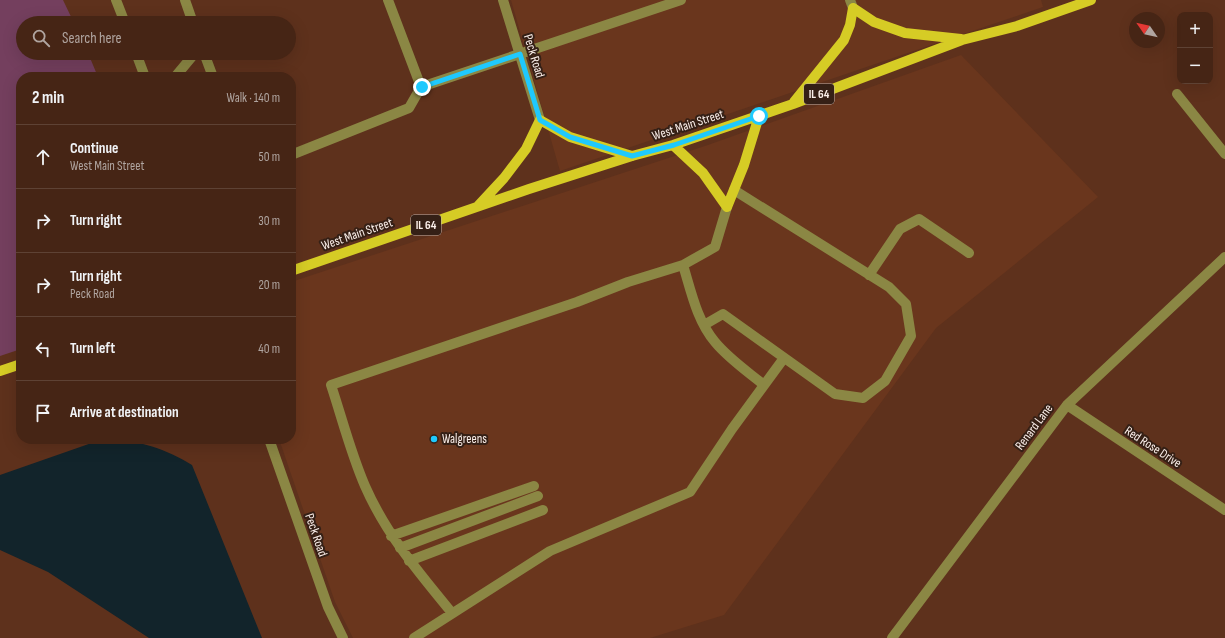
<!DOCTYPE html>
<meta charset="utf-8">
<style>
body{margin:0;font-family:"Sofia Sans Condensed",sans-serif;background:#503122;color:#f1f3f6}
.controls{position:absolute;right:12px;top:12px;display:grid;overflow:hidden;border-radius:8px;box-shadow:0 4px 16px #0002}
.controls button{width:36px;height:36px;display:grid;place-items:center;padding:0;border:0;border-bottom:1px solid #5e4234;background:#462515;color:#f1f3f6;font:20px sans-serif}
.compass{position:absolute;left:1129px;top:12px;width:36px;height:36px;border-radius:50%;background:#462515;box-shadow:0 4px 16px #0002;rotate:304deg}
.stop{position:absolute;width:12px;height:12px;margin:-9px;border:3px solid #1fc9fd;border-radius:50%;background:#fff}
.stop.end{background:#1fc9fd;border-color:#fff;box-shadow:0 1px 4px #0008}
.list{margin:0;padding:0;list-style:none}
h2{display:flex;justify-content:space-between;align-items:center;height:52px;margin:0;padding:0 16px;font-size:17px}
h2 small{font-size:13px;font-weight:400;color:#b0a5a0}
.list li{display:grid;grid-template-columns:26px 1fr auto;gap:12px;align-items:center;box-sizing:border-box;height:64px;padding:0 16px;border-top:1px solid #5e4234}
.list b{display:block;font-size:15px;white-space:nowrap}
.list p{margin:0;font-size:13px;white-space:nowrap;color:#b0a5a0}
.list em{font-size:13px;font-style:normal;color:#b0a5a0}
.icon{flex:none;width:22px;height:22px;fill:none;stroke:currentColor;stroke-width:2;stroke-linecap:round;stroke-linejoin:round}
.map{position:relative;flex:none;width:1225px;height:638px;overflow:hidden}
.search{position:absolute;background:#462515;box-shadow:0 4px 16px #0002;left:16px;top:16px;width:280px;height:44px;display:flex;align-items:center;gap:10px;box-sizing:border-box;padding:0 14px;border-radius:22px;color:#b0a5a0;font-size:15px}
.panel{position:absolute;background:#462515;box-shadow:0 4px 16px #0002;left:16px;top:72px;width:280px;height:372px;border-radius:16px}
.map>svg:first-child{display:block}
.built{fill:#6a361d}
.green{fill:#743f5e}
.water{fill:#12242b}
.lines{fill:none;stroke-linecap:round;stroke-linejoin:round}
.minor{stroke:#8b8744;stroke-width:10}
.major{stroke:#d6cc25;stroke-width:10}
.route{stroke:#1fc9fd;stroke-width:5}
.poi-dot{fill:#1fc9fd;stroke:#352016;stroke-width:1.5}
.labels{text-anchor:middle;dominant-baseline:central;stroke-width:4;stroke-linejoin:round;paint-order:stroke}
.shield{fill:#352016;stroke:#c0b1aa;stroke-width:1}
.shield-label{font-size:12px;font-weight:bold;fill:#fbefea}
.street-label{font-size:13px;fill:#fbefea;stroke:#352016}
.poi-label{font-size:13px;fill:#fbefea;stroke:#352016;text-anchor:start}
</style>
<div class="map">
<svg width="1225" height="638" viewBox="0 0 1225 638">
<rect width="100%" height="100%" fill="#5e311c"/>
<path class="built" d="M511,0h530l2,7 -483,164z
M961,55l137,142 -162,131 -212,287 -74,23h-297l-18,-36 -56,-163h12v-157l417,-137z"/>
<path class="green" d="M0,0h63l11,23h-51v30h65l10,24h-77v272l-21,7z"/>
<path class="water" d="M103,439c30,-1 64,10 89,26l70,173h-113l-101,-66 -48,-22v-75z"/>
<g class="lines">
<path class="minor" d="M116,0l9,23
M185,0l8,23
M388,0l33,87
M503,0l37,120
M850,0l3,8
M136,53l9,24
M204,53l9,24
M175,77l20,-24
M1177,94l48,60
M291,155l118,-47 12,-21 260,-87
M683,265c8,26 14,56 32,77 14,17 32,29 49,43
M869,275l31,-46 19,-10 50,34
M704,325l19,-11 112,80 28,4 22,-17 26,-45 -5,-32 -17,-17 -155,-97
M1067,405l158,105
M269,439l59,168 15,31
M391,536l143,-50
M400,548l138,-52
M409,561l134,-51
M452,613c-33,-40 -66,-79 -87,-127 -14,-32 -23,-68 -34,-101l246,-83 51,-20 55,-17 32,-18 12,-40
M414,638l136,-87 140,-59 42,-63 52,-71
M892,638l175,-233 158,-148"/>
<path class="major" d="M794,102l50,-62 6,-15 3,-17 21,14 31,11 56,6
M673,145l30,28 24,34
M478,206l26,-28 22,-29 14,-29 30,17 62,19
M727,207l17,-42 15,-49
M291,271l238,-82 103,-33 41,-11 120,-41 169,-64 55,-14 74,-26
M0,371l21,-7"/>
</g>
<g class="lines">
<path class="route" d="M422,87l98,-33 20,66 30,17 62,19 42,-11 85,-29"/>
</g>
<circle class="poi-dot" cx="434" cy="439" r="4"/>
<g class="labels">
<g class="shield">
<rect x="804" y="84" width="30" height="20" rx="3"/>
<rect x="411" y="215" width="30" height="20" rx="3"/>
</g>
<g class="shield-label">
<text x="819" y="94">IL 64</text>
<text x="426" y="225">IL 64</text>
</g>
<g class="street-label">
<text transform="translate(534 56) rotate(73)">Peck Road</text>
<text transform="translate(688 125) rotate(-18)">West Main Street</text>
<text transform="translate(357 234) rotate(-19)">West Main Street</text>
<text transform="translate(1034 427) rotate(-53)">Renard Lane</text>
<text transform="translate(1153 447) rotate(33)">Red Rose Drive</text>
<text transform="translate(316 535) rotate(71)">Peck Road</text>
</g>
<g class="poi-label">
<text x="442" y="439">Walgreens</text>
</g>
</g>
</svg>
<div class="controls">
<button>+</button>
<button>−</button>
</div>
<svg class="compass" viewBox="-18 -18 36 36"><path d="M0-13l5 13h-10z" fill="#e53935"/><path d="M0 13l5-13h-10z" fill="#b0a5a0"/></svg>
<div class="stop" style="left:759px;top:116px"></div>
<div class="stop end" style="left:422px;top:87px"></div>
<div class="search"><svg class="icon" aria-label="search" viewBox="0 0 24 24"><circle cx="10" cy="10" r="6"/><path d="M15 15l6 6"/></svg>Search here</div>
<section class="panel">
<h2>2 min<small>Walk · 140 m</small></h2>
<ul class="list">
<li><svg class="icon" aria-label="ahead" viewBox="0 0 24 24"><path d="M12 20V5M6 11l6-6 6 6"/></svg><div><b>Continue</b><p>West Main Street</p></div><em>50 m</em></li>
<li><svg class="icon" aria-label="right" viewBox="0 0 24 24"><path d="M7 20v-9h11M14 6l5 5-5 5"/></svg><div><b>Turn right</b></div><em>30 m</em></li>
<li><svg class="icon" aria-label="right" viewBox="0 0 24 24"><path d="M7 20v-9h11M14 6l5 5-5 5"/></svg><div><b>Turn right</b><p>Peck Road</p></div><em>20 m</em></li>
<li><svg class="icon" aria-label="left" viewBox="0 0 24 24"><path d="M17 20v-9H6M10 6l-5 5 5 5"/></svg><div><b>Turn left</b></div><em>40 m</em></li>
<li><svg class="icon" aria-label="arrive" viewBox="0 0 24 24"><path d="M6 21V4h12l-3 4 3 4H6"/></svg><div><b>Arrive at destination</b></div></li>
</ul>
</section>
</div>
